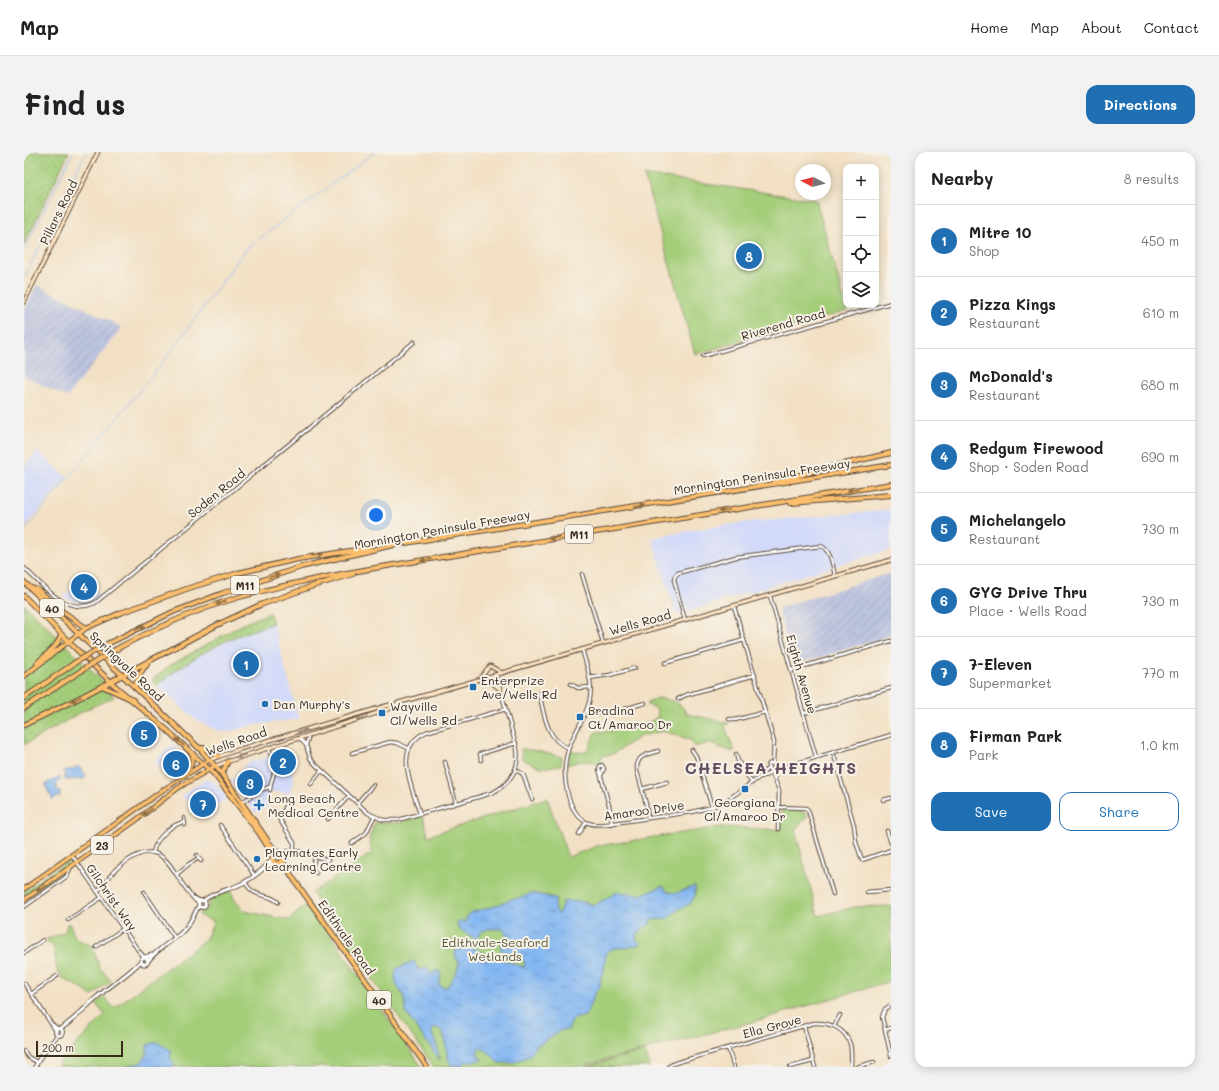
<!DOCTYPE html>
<meta charset="utf-8">
<style>
body{margin:0;font-family:Mali,sans-serif;background:#f2f2f2;color:#202124}
.controls{position:absolute;right:12px;top:12px;display:grid;overflow:hidden;border-radius:8px;box-shadow:0 2px 10px #0003}
.controls button{width:36px;height:36px;display:grid;place-items:center;padding:0;border:0;border-bottom:1px solid #e0e0e0;background:#fff;color:#202124;font:20px sans-serif}
.compass{position:absolute;left:771px;top:12px;width:36px;height:36px;border-radius:50%;background:#fff;box-shadow:0 2px 10px #0003;rotate:277deg}
.scale{position:absolute;left:12px;bottom:10px;width:87px;box-sizing:border-box;padding-left:4px;border:2px solid #3b2a1e;border-top:0;font-size:11px;line-height:14px;white-space:nowrap;color:#3b2a1e;-webkit-text-stroke:3px #f7f3e8;paint-order:stroke}
.you{position:absolute;left:352px;top:363px;width:14px;height:14px;margin:-10px;border:3px solid #fff;border-radius:50%;background:#1a73e8;box-shadow:0 0 0 6px #1a73e833}
.badge{display:grid;place-items:center;width:26px;height:26px;border-radius:50%;background:#1f6fb2;color:#fff;font-size:13px;font-weight:700}
.pin{position:absolute;translate:-50% -50%;border:2px solid #fff;box-shadow:0 1px 4px #0006}
.list{margin:0;padding:0;list-style:none}
h2{display:flex;justify-content:space-between;align-items:center;height:52px;margin:0;padding:0 16px;font-size:17px}
h2 small{font-size:13px;font-weight:400;color:#757577}
.list li{display:grid;grid-template-columns:26px 1fr auto;gap:12px;align-items:center;box-sizing:border-box;height:72px;padding:0 16px;border-top:1px solid #e0e0e0}
.list b{display:block;font-size:15px;white-space:nowrap}
.list p{margin:0;font-size:13px;white-space:nowrap;color:#757577}
.list em{font-size:13px;font-style:normal;color:#757577}
.actions{display:flex;gap:8px;padding:12px 16px}
.actions a{flex:1;padding:9px 0;border:1px solid #1f6fb2;border-radius:12px;text-align:center;font-size:14px;color:#1f6fb2}
.actions .main{background:#1f6fb2;color:#fff}
.icon{flex:none;width:22px;height:22px;fill:none;stroke:currentColor;stroke-width:2;stroke-linecap:round;stroke-linejoin:round}
.map{position:relative;flex:none;width:867px;height:915px;overflow:hidden;border-radius:12px}
header{display:flex;align-items:center;gap:24px;box-sizing:border-box;height:56px;padding:0 20px;background:#fff;border-bottom:1px solid #e0e0e0}
header strong{font-size:19px}
nav{display:flex;gap:22px;margin-inline-start:auto;font-size:14px}
.intro{display:flex;align-items:center;justify-content:space-between;box-sizing:border-box;height:96px;padding:0 24px}
h1{margin:0;font-size:28px}
.button{padding:10px 18px;border-radius:12px;background:#1f6fb2;color:#fff;font-size:14px;font-weight:700}
main{display:flex;gap:24px;padding:0 24px}
aside{flex:1;background:#fff;border-radius:12px;box-shadow:0 2px 10px #0003}
.map>svg:first-child{display:block}
.built{fill:#d2d9f9}
.industrial{fill:url(#industrial-furrows)}
.grass{fill:url(#grass-dots);stroke:#707c4c}
.park{fill:#a4ce79;stroke:#707c4c}
.water{fill:url(#water-ripples);stroke:#607088}
.lines{fill:none;stroke-linecap:round;stroke-linejoin:round}
.stream{stroke:#84b7f1;stroke-width:1}
.minor-casing{stroke:#564537;stroke-width:4.5}
.tertiary-casing{stroke:#564537;stroke-width:5}
.secondary-casing{stroke:#564537;stroke-width:5}
.primary-casing{stroke:#564537;stroke-width:5.5}
.trunk-casing{stroke:#564537;stroke-width:6}
.motorway-casing{stroke:#564537;stroke-width:6}
.minor{stroke:#fff;stroke-width:2.5}
.tertiary{stroke:#fff;stroke-width:3}
.secondary{stroke:#fde5c5;stroke-width:3}
.primary{stroke:#fabe6d;stroke-width:3.5}
.trunk{stroke:#fabe6d;stroke-width:4}
.motorway{stroke:#fabe6d;stroke-width:4}
.motorway-bridge-casing{stroke:#564537;stroke-width:6;stroke-linecap:butt}
.motorway-bridge{stroke:#fabe6d;stroke-width:4}
.oneway{fill:#916d42}
.oneway2{fill:#9c8872}
.poi-dot{fill:#1f6fb2;stroke:#f7f3e8;stroke-width:1.5}
.labels{text-anchor:middle;dominant-baseline:central;stroke-width:4;stroke-linejoin:round;paint-order:stroke}
.shield{fill:#f7f3e8;stroke:#73665b;stroke-width:1}
.shield-label{font-size:11px;font-weight:bold;fill:#3b2a1e}
.street-label{font-size:12px;fill:#3b2a1e;stroke:#f7f3e8}
.poi-label{font-size:12px;fill:#3b2a1e;stroke:#f7f3e8;text-anchor:start}
.park-label{font-size:12px;fill:#555335;stroke:#f7f3e8}
.district-label{font-size:16px;font-weight:bold;letter-spacing:1px;fill:#675062;stroke:#f7f3e8}
</style>
<header>
<strong>Map</strong>
<nav><a>Home</a><a>Map</a><a>About</a><a>Contact</a></nav>
</header>
<div class="intro"><h1>Find us</h1><a class="button">Directions</a></div>
<main>
<div class="map">
<svg width="867" height="915" viewBox="0 0 867 915">
<defs>
<pattern id="industrial-furrows" width="10" height="10" patternUnits="userSpaceOnUse"><rect width="10" height="10" fill="#bcc3de"/><path d="M-1 1l2-2M0 10L10 0M9 11l2-2" fill="none" stroke="#a2a8be"/></pattern>
<pattern id="grass-dots" width="8" height="8" patternUnits="userSpaceOnUse"><rect width="8" height="8" fill="#a4ce79"/><path d="M2 2h.1M6 6h.1" fill="none" stroke="#8eb168" stroke-width="1.8" stroke-linecap="round"/></pattern>
<pattern id="water-ripples" width="26" height="14" patternUnits="userSpaceOnUse"><rect width="26" height="14" fill="#84b7f1"/><path d="M2 4q2-2 4 0t4 0M15 11q2-2 4 0t4 0" fill="none" stroke="#6d95c3"/></pattern>
</defs>
<rect width="100%" height="100%" fill="#f7f3e8"/>
<filter id="ink" filterUnits="userSpaceOnUse"><feTurbulence type="fractalNoise" baseFrequency=".025" numOctaves="2"/><feDisplacementMap in="SourceGraphic" scale="8" xChannelSelector="R" yChannelSelector="G"/><feConvolveMatrix kernelMatrix="1 2 1 2 8 2 1 2 1" color-interpolation-filters="sRGB"/></filter>
<filter id="wash" filterUnits="userSpaceOnUse"><feTurbulence type="fractalNoise" baseFrequency=".012" numOctaves="4" result="noise"/><feDisplacementMap in="SourceGraphic" scale="16" xChannelSelector="R" yChannelSelector="G"/><feGaussianBlur stdDeviation="0.9" result="paint"/><feColorMatrix in="noise" values="0 0 0 0 0 0 0 0 0 0 0 0 0 0 0 0 0 1.4 0 .05"/><feComposite in="paint" operator="in"/></filter>
<g filter="url(#wash)">
<rect width="100%" height="100%" fill="#f2e0c4"/>
<path class="built" d="M13,299l30,26 -43,51v-61z
M867,358v40l-50,14 -165,51 -24,-77 35,-7 60,-9z
M61,426l15,18 -6,4 -9,3 -13,-2 -9,-4z
M249,471l26,96 -44,6 -24,6 -7,1 -8,-2 -20,-10 -39,-35 21,-16 26,-16 32,-16z
M149,593l11,10 -1,4 -7,12 -8,4 -14,-13 12,-13z
M265,599l5,29 -5,13 -14,-1 -8,2 4,10 -15,9 -25,-32 17,-18z
M182,628l7,1 14,17 -27,18 -6,-9 -13,-11 8,-6z"/>
<path class="industrial" d="M13,133l85,42 -55,70 -43,-21v-65z
M867,421v63l-98,29 -15,-57z"/>
<path class="grass" d="M0,0h45l-45,93z
M0,452l77,76 13,17 -27,12 -63,36z
M246,461l3,10c-12,5 -24,8 -36,13 -29,12 -56,30 -80,49l-5,-5 17,-14 74,-42z
M45,708h4l-1,3 -48,35v-7z
M621,899l5,16h-65z"/>
<path class="park" d="M620,23l172,25 31,111 -152,43z
M635,546c13,3 22,3 28,16l42,9 -4,3 8,23 2,1 -2,2 -25,-9 -10,3h-5l-2,-6 -28,-9 -22,5 -28,18 -11,2 -2,8 -2,1c-10,-7 -21,-3 -31,0l3,-15 12,3 5,-2 9,-19c19,-1 46,-4 62,-15l-2,-9 -9,-3 2,-4z
M497,597l16,2 25,6 -1,8 -19,3 -20,-9z
M523,646l21,59 29,-11 124,-19 60,3 1,-21c9,0 18,0 26,6l-13,15 23,86 37,-9 36,-1v75l-142,42 -171,44h-144l-122,-174 60,-40 -3,-15 6,-16c21,3 28,1 48,-7l5,21z
M207,739l3,8 10,12 45,9 19,-17 114,164h-364l1,-5 46,-47 -9,-11 8,-7 10,11 91,-68 9,-18 -15,-7 1,-3 7,-3 3,-8 13,-8z
M43,772h3l5,14 17,8 8,22 11,13 -19,15 -13,-9 -18,-10 -1,-4 -3,-1 -3,-24 -7,-7v-2l18,-7z"/>
<path class="water" d="M54,614l8,9 -2,4 -19,1 -1,-9 2,-1h6z
M36,624v5l-3,1v9h3v6h-4l-3,3 -7,-13v-3z
M639,734l5,6 9,1 18,-7v10l-5,8 -11,5 -12,10 -16,1 -2,5c-7,3 -11,7 -13,14l4,5 -14,4h-11l-7,3 -2,5 -2,15 -3,5 -1,11c-7,7 -10,20 -15,29l-12,3 -5,11c-12,0 -12,4 -20,9 -8,6 -14,5 -18,17l-18,7h-14c-5,-7 -10,-13 -19,-15l-2,5 5,7 -16,2 -5,4 -10,-1c-5,-9 -5,-23 -8,-33l-7,-5 -4,3v4l4,9 4,17 -33,-45c-2,-5 -2,-8 -2,-13 -2,-14 -13,-13 -9,-33l18,-8 4,8 4,1 5,-3 4,6 8,-3 2,7 -2,4v4l4,2h4l9,-14 3,-10 -4,-7 1,-6 7,-2 -4,-3 19,5 7,4 39,13 1,-4c-5,-11 -15,-8 -24,-13l-1,-6 4,-5h3l-1,-4 -3,-6h-16l-3,3 -1,-3 -7,10 -17,-10 -2,-6 4,-2 4,2 2,-7 5,-4 23,-6 17,-7 9,-1 10,-5 25,5 -2,10 5,6 4,-13 21,1 11,3 22,-13 23,3z
M133,890l15,9 -2,5 5,11h-19l-2,-1 -2,1h-25l3,-2 11,-2 6,-9v-9z"/>
<g class="lines">
<path class="stream" d="M0,98l49,-98
M0,126l62,-126
M0,379l137,-166 86,-117 128,-96"/>
</g>
</g>
<g filter="url(#ink)">
<g class="lines">
<g class="minor-casing">
<path id="minor" d="M679,204l188,-53
M0,416c20,18 42,48 71,35l319,-261
M558,422l21,69
M746,444l46,161
M710,454l40,136 -1,22
M661,468l-11,-40 1,-4 3,-3 58,-16 85,-11c10,4 12,21 14,30
M558,497c4,15 11,33 8,49 -3,20 -19,37 -23,56 -5,20 -1,57 19,68 6,3 14,3 21,2l85,-12 20,-5 15,-7 33,-23 7,-2 4,-4
M641,511l79,-23
M767,518l100,-29
M468,524l7,9
M565,526l21,-3 25,-7
M547,532l7,4 13,-1
M515,541c5,19 7,48 30,55
M654,547l8,-4 69,-20
M563,558c19,8 38,-2 58,-7
M780,561l87,-25
M705,567l6,1 30,-8
M275,586l7,7 4,13 5,6 53,49 15,7h15l94,-27c18,-9 28,-24 25,-44l-18,-64v-2l-4,-8
M282,593l3,-10
M245,596l6,22 -4,13 -1,7
M668,598l4,6 16,51
M809,600l21,73 2,17 6,18 29,-10
M328,601l38,-11 7,1 11,5
M712,602l2,7 14,22
M457,608l-1,-6 36,-11
M421,610l11,41
M751,615l6,1 110,-33
M492,618l7,4 9,25
M750,618l-3,1 -2,-2 -1,-3 1,-2 3,-1 3,3 -1,4 1,9
M747,619l8,19 -1,39
M577,623l3,-6 -2,-4 -2,1 -1,3 11,40 2,15
M736,625l8,-9
M287,632l10,-13
M618,637l25,-7
M859,648l8,-2
M217,651l19,-13 10,-3
M333,651l16,-18
M755,655l27,1 2,2 25,84
M250,658l20,33v7
M396,662c-8,-27 -28,-66 6,-82l80,-23
M253,663l8,-5v-4
M160,666l1,7
M624,666l-2,-14 -9,-33c-1,-16 9,-16 21,-20
M304,667l21,-23
M196,673l34,50
M863,679l4,12
M555,682l7,-12
M328,691l14,-10 8,-16
M129,701c2,-14 18,-29 32,-31
M256,701l14,-3 34,10
M48,703l66,95 6,7
M173,703l4,6
M291,704l-3,13 4,4
M259,705l4,-5
M153,722l12,-10 10,-6
M221,730c10,18 22,10 33,20
M74,739c7,-6 11,-15 17,-21 53,-45 54,7 83,33
M120,740l31,46
M843,740l24,-2
M171,746l5,3
M0,755l42,-30 5,-10
M44,768l33,-22
M72,795l27,-18
M0,801l19,-13
M0,831l32,48
M7,842l26,-18
M867,853l-6,4 -3,8 9,39
M29,873l5,4
M780,874l11,41
M810,874l6,-11
M861,878l6,-2
M704,896l6,19
M0,899l4,6 9,5
M645,914l6,-3 139,-40c15,-1 31,5 36,21 2,7 1,16 1,23
M766,915l23,-6
M833,915l17,-5"/>
</g>
<g class="tertiary-casing">
<path id="tertiary" d="M243,714l8,-3
M174.5 752a3.5 3.5 0 1 1 7 0a3.5 3.5 0 1 1-7 0Z
M179,749c8,-8 21,-10 31,-14 14,-5 30,-17 38,-28
M122,805l2,5 -2,2h-3l-2,-3 1,-3 9,-3
M124,809c9,-12 23,-19 34,-29 8,-8 12,-16 17,-27
M31.5 880a3.5 3.5 0 1 1 7 0a3.5 3.5 0 1 1-7 0Z
M36,877c14,-8 25,-22 37,-32 15,-13 31,-22 44,-36
M11,915l7,-13 15,-18"/>
</g>
<g class="secondary-casing">
<path id="secondary" d="M0,150l74,-150
M466,514l12,7
M462,526l14,11
M457,527l1,-3 6,-8
M185,608l31,-11 149,-44h4
M191,614l35,-12 115,-37 24,-8 9,-6 493,-143"/>
</g>
<g class="primary-casing">
<path id="primary" d="M0,737l139,-99 46,-30
M0,748l111,-79 43,-33 37,-22"/>
</g>
<g class="trunk-casing">
<path id="trunk" d="M0,430l175,166 23,26 48,70 8,8
M0,444l51,52 39,37 53,45 47,44 45,59 14,22
M175,596h5l14,8
M164,621l4,-12 1,-7
M198,622l6,-13
M248.5 706a5.5 5.5 0 1 1 11 0a5.5 5.5 0 1 1-11 0Z
M258,708l11,18 134,189"/>
</g>
<g class="motorway-casing">
<path id="motorway" d="M749,331l41,-12 77,-18
M767,351l100,-8
M5,435l9,3 21,19 27,19
M81,493l68,-33 50,-19 78,-26 92,-22 498,-80
M87,500c40,-22 82,-41 125,-54 78,-22 158,-33 238,-46 139,-24 278,-44 417,-68
M13,511c9,-9 21,-16 24,-28
M0,524l62,-48 34,-15 69,-25 49,-15 60,-14 71,-11
M78,534l31,14
M111,535c3,-9 5,-17 13,-23
M0,546l52,-36
M0,556l60,-39
M0,573l61,-30 132,-70 43,-20 53,-19 40,-12"/>
</g>
<use href="#minor" class="minor"/>
<use href="#tertiary" class="tertiary"/>
<use href="#secondary" class="secondary"/>
<use href="#primary" class="primary"/>
<use href="#trunk" class="trunk"/>
<use href="#motorway" class="motorway"/>
<g class="motorway-bridge-casing">
<path id="motorway-bridge" d="M52,510l29,-17
M60,517l27,-17"/>
</g>
<use href="#motorway-bridge" class="motorway-bridge"/>
</g>
<defs><path id="oneway-solid" d="M-6-.8H1V-3.2L6.5 0L1 3.2V.8H-6Z"/></defs>
<g class="oneway">
<use href="#oneway-solid" transform="translate(829 338) rotate(170)"/>
<use href="#oneway-solid" transform="translate(616 354) rotate(-9)"/>
<use href="#oneway-solid" transform="translate(700 359) rotate(171)"/>
<use href="#oneway-solid" transform="translate(530 386) rotate(170)"/>
<use href="#oneway-solid" transform="translate(293 403) rotate(-10)"/>
<use href="#oneway-solid" transform="translate(402 408) rotate(171)"/>
<use href="#oneway-solid" transform="translate(250 424) rotate(-17)"/>
<use href="#oneway-solid" transform="translate(197 451) rotate(161)"/>
<use href="#oneway-solid" transform="translate(116 476) rotate(-25)"/>
<use href="#oneway-solid" transform="translate(52 547) rotate(155)"/>
<use href="#oneway-solid" transform="translate(156 590) rotate(-137)"/>
<use href="#oneway-solid" transform="translate(123 660) rotate(143)"/>
<use href="#oneway-solid" transform="translate(17 736) rotate(145)"/>
</g>
<g class="oneway2">
<use href="#oneway-solid" transform="translate(338 566) rotate(161)"/>
<use href="#oneway-solid" transform="translate(278 579) rotate(-16)"/>
<use href="#oneway-solid" transform="translate(217 604) rotate(162)"/>
</g>
</g>
<g class="poi-dot">
<rect x="445" y="531" width="8" height="8" rx="2"/>
<circle cx="241" cy="552" r="4"/>
<rect x="354" y="557" width="8" height="8" rx="2"/>
<rect x="552" y="561" width="8" height="8" rx="2"/>
<rect x="717" y="633" width="8" height="8" rx="2"/>
<path d="M233 647h4v4h4v4h-4v4h-4v-4h-4v-4h4z"/>
<circle cx="233" cy="707" r="4"/>
</g>
<g class="labels">
<g class="shield">
<rect x="541" y="373" width="28" height="18" rx="3"/>
<rect x="207" y="424" width="28" height="18" rx="3"/>
<rect x="16" y="447" width="24" height="18" rx="3"/>
<rect x="67" y="684" width="22" height="18" rx="3"/>
<rect x="343" y="839" width="24" height="18" rx="3"/>
</g>
<g class="shield-label">
<text x="555" y="382">M11</text>
<text x="221" y="433">M11</text>
<text x="28" y="456">40</text>
<text x="78" y="693">23</text>
<text x="355" y="848">40</text>
</g>
<g class="street-label">
<text transform="translate(34 60) rotate(-64)">Pillars Road</text>
<text transform="translate(759 172) rotate(-16)">Riverend Road</text>
<text transform="translate(738 324) rotate(-9)">Mornington Peninsula Freeway</text>
<text transform="translate(192 341) rotate(-39)">Soden Road</text>
<text transform="translate(418 377) rotate(-10)">Mornington Peninsula Freeway</text>
<text transform="translate(616 470) rotate(-16)">Wells Road</text>
<text transform="translate(103 514) rotate(43)">Springvale Road</text>
<text transform="translate(778 522) rotate(74)">Eighth Avenue</text>
<text transform="translate(212 589) rotate(-19)">Wells Road</text>
<text transform="translate(620 658) rotate(-8)">Amaroo Drive</text>
<text transform="translate(88 745) rotate(55)">Gilchrist Way</text>
<text transform="translate(323 785) rotate(55)">Edithvale Road</text>
<text transform="translate(748 874) rotate(-15)">Ella Grove</text>
</g>
<g class="poi-label">
<text x="457" y="528">Enterprize<tspan x="457" dy="14">Ave/Wells Rd</tspan></text>
<text x="249" y="552">Dan Murphy's</text>
<text x="366" y="554">Wayville<tspan x="366" dy="14">Cl/Wells Rd</tspan></text>
<text x="564" y="558">Bradina<tspan x="564" dy="14">Ct/Amaroo Dr</tspan></text>
<text x="244" y="646">Long Beach<tspan x="244" dy="14">Medical Centre</tspan></text>
<text x="721" y="650" text-anchor="middle">Georgiana<tspan x="721" dy="14">Cl/Amaroo Dr</tspan></text>
<text x="241" y="700">Playmates Early<tspan x="241" dy="14">Learning Centre</tspan></text>
</g>
<g class="park-label">
<text x="471" y="790">Edithvale-Seaford<tspan x="471" dy="14">Wetlands</tspan></text>
</g>
<g class="district-label">
<text x="747" y="615">CHELSEA HEIGHTS</text>
</g>
</g>
</svg>
<div class="controls">
<button>+</button>
<button>−</button>
<button><svg class="icon" aria-label="locate" viewBox="0 0 24 24"><circle cx="12" cy="12" r="6"/><path d="M12 2v4M12 18v4M2 12h4M18 12h4"/></svg></button>
<button><svg class="icon" aria-label="layers" viewBox="0 0 24 24"><path d="M12 4l9 5-9 5-9-5zM3 14l9 5 9-5"/></svg></button>
</div>
<svg class="compass" viewBox="-18 -18 36 36"><path d="M0-13l5 13h-10z" fill="#e53935"/><path d="M0 13l5-13h-10z" fill="#757577"/></svg>
<div class="scale">200 m</div>
<div class="you"></div>
<div class="pin badge" style="left:222px;top:512px">1</div>
<div class="pin badge" style="left:259px;top:610px">2</div>
<div class="pin badge" style="left:226px;top:631px">3</div>
<div class="pin badge" style="left:60px;top:435px">4</div>
<div class="pin badge" style="left:120px;top:582px">5</div>
<div class="pin badge" style="left:152px;top:612px">6</div>
<div class="pin badge" style="left:179px;top:652px">7</div>
<div class="pin badge" style="left:725px;top:104px">8</div>
</div>
<aside>
<h2>Nearby<small>8 results</small></h2>
<ul class="list">
<li><span class="badge">1</span><div><b>Mitre 10</b><p>Shop</p></div><em>450 m</em></li>
<li><span class="badge">2</span><div><b>Pizza Kings</b><p>Restaurant</p></div><em>610 m</em></li>
<li><span class="badge">3</span><div><b>McDonald's</b><p>Restaurant</p></div><em>680 m</em></li>
<li><span class="badge">4</span><div><b>Redgum Firewood</b><p>Shop · Soden Road</p></div><em>690 m</em></li>
<li><span class="badge">5</span><div><b>Michelangelo</b><p>Restaurant</p></div><em>730 m</em></li>
<li><span class="badge">6</span><div><b>GYG Drive Thru</b><p>Place · Wells Road</p></div><em>730 m</em></li>
<li><span class="badge">7</span><div><b>7-Eleven</b><p>Supermarket</p></div><em>770 m</em></li>
<li><span class="badge">8</span><div><b>Firman Park</b><p>Park</p></div><em>1.0 km</em></li>
</ul>
<div class="actions"><a class="main">Save</a><a>Share</a></div>
</aside>
</main>
